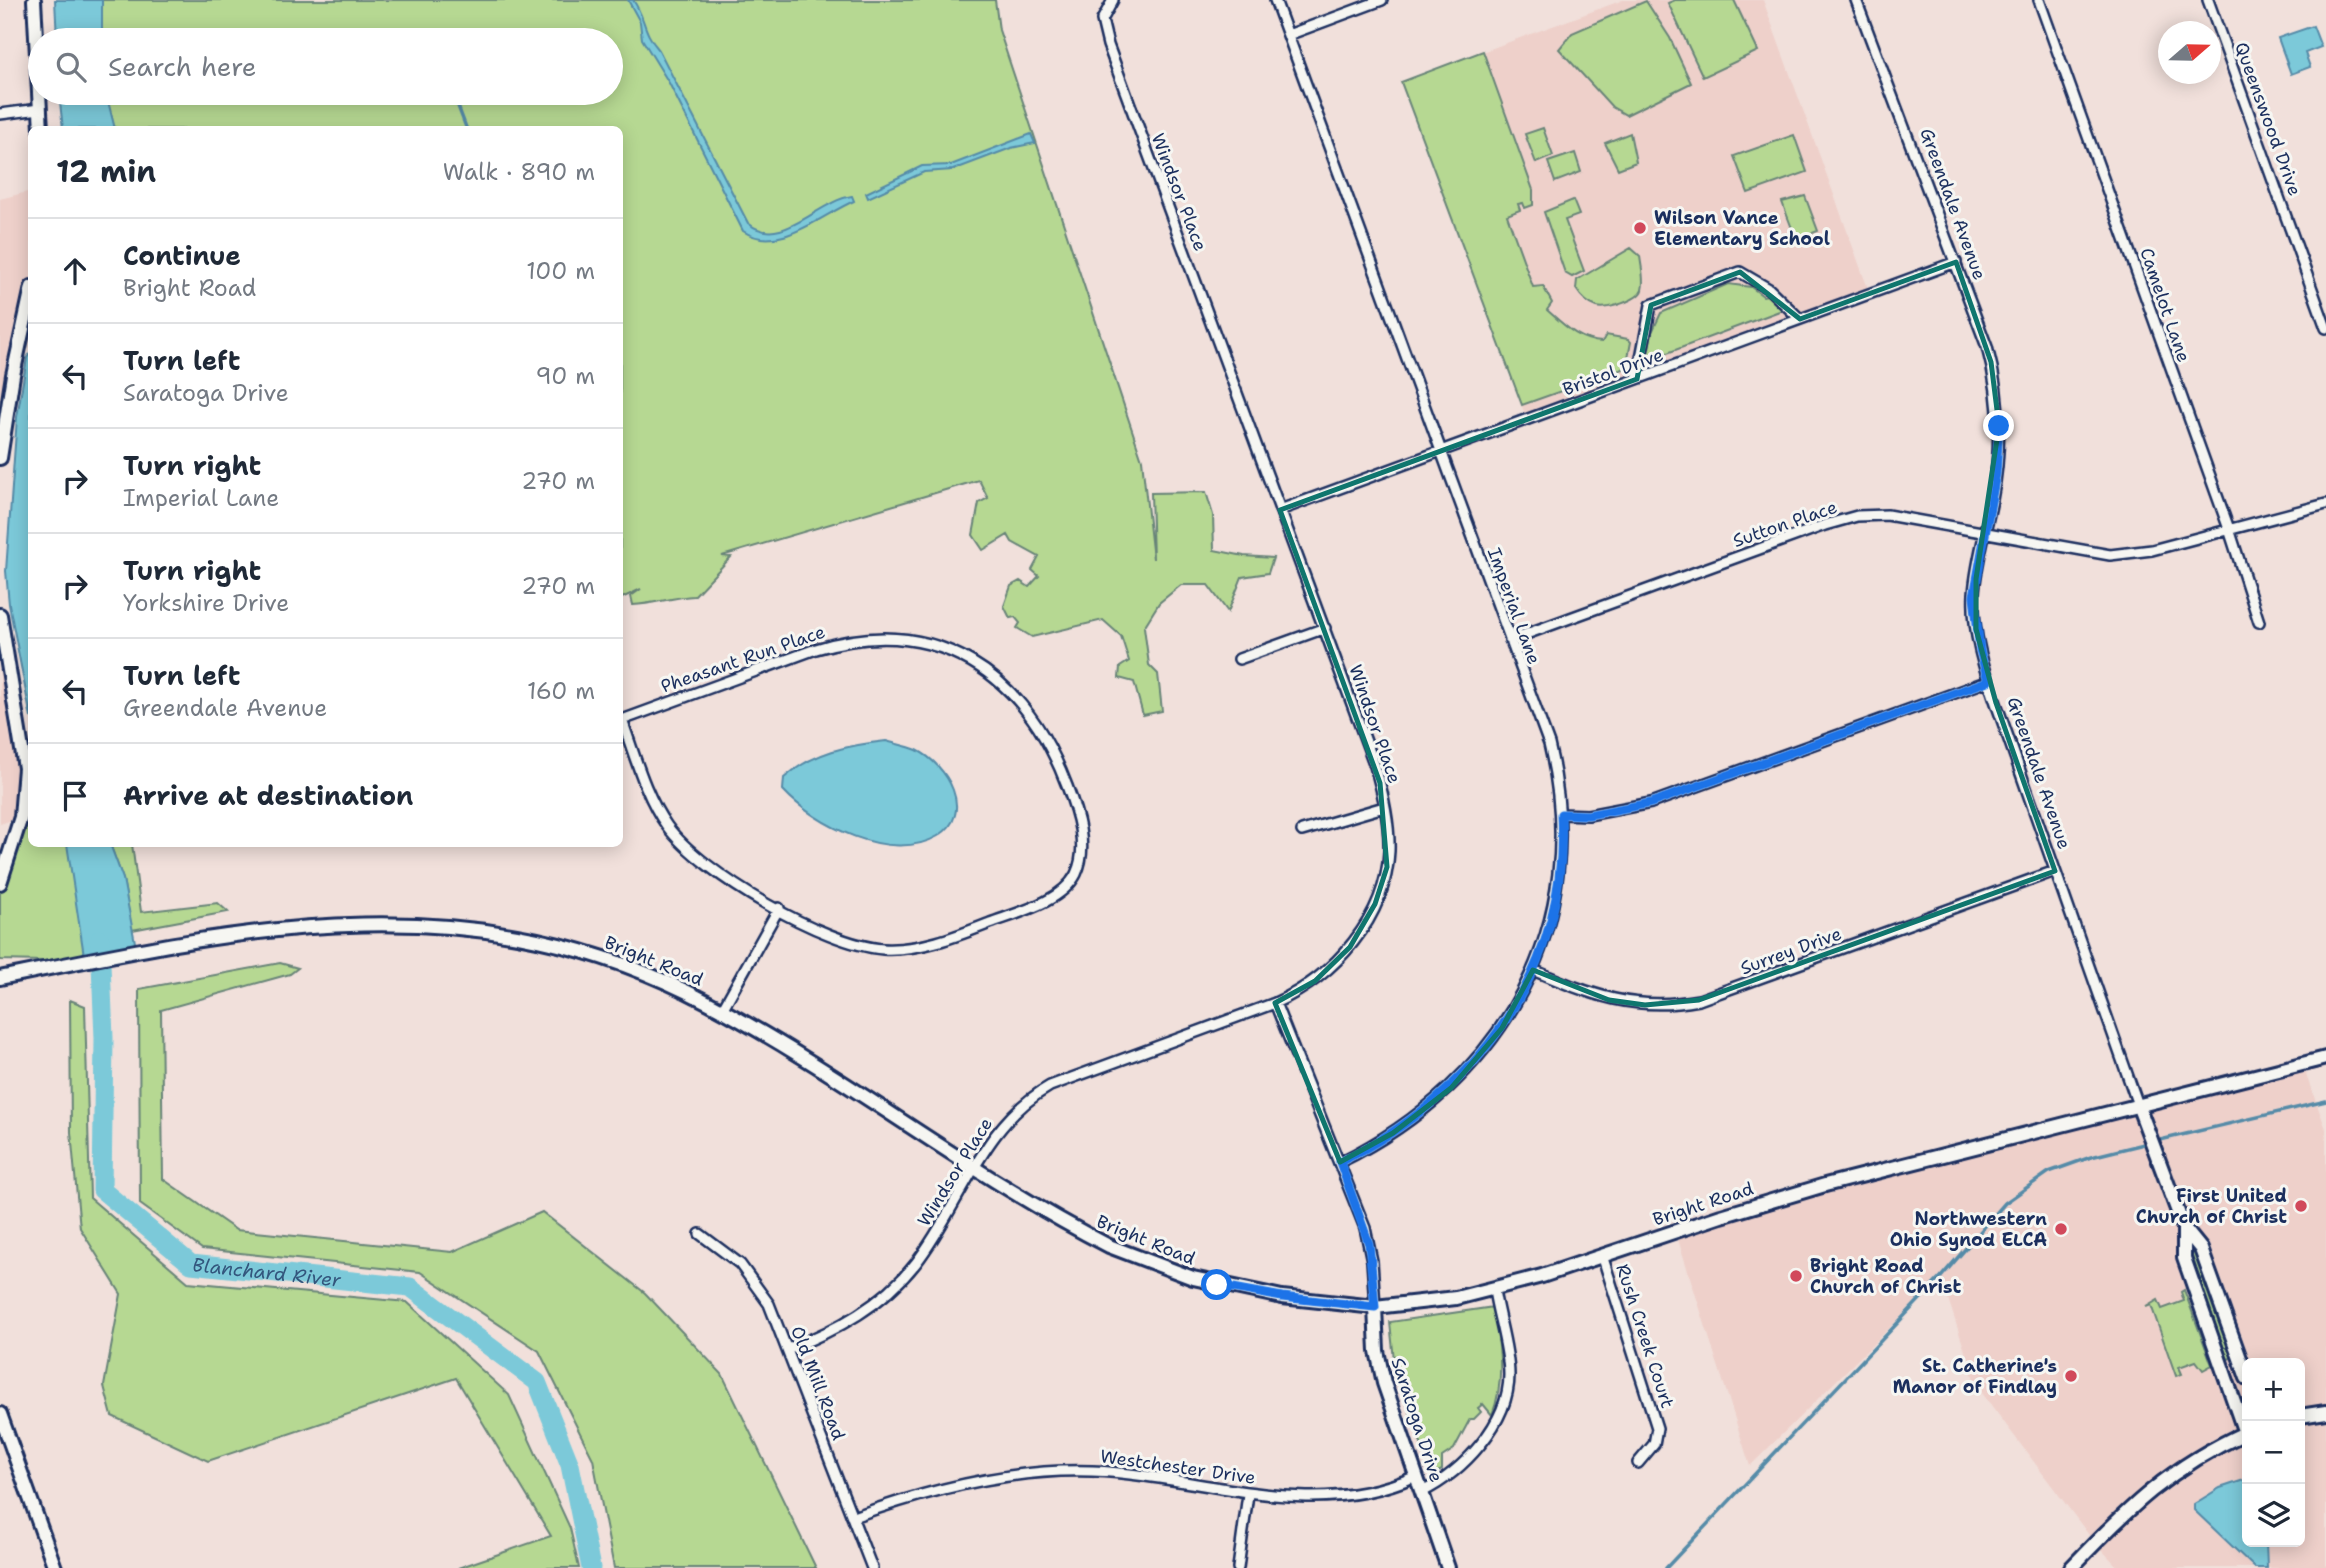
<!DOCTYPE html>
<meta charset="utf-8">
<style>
body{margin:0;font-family:"Shantell Sans",sans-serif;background:#f2f2f3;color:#1f2937}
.controls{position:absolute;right:21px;bottom:21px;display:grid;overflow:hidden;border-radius:10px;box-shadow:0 4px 18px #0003}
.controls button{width:63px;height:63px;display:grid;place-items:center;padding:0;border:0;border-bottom:2px solid #e0e1e3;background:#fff;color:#1f2937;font:35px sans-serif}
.compass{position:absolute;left:2158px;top:21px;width:63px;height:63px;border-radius:50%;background:#fff;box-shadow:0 4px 18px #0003;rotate:70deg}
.stop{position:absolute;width:21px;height:21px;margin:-16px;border:5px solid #1a73e8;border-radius:50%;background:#fff}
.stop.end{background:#1a73e8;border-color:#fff;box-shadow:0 2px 7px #0008}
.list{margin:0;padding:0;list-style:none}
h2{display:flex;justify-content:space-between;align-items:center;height:91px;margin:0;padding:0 28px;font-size:30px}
h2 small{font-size:23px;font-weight:400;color:#747a83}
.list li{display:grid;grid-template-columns:46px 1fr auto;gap:21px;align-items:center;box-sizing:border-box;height:105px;padding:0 28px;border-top:2px solid #e0e1e3}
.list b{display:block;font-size:26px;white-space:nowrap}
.list p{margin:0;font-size:23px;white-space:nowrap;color:#747a83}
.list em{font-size:23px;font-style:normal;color:#747a83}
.icon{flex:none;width:38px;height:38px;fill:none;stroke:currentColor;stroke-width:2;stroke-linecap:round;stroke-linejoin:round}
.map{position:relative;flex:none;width:2326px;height:1568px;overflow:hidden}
.search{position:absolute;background:#fff;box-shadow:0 4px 18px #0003;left:28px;top:28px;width:595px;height:77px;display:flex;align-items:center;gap:18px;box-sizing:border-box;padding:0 24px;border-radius:38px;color:#747a83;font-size:26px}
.panel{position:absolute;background:#fff;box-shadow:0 4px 18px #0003;left:28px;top:126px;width:595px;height:721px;border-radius:10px}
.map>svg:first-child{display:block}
.built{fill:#eed0ca;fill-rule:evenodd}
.green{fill:#b6d892;stroke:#688478;stroke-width:2}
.water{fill:#7bc9d9;stroke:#558ba8;stroke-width:2}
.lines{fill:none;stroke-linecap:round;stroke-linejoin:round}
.stream{stroke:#558ba8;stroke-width:3.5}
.river{stroke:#7bc9d9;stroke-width:19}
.street-casing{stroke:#1b2f5e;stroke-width:14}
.secondary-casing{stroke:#1b2f5e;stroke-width:18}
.street{stroke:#f6f6f2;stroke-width:9}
.secondary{stroke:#f6f6f2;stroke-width:12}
.route{stroke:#1a73e8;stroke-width:9}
.marked{fill:none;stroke:#0f766e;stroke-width:5;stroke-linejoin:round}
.poi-dot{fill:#d1495b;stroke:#f6f6f2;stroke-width:2.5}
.labels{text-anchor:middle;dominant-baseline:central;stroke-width:6;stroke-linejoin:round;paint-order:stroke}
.street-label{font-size:18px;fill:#1b2f5e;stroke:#f6f6f2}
.poi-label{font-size:18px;font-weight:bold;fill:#1b2f5e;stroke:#f6f6f2;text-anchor:end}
.water-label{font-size:19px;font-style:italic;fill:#33567d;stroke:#f6f6f2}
</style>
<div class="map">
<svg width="2326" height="1568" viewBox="0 0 2326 1568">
<rect width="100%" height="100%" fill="#f1e0db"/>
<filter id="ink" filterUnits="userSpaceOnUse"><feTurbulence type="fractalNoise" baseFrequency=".0143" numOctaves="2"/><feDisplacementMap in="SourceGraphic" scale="14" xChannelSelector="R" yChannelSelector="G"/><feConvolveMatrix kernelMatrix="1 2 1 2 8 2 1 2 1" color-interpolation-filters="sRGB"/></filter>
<g filter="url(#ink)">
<path class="built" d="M1623,0h140l107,294 -343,126 -126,-338z
M31,191v96l-31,171v-259z
M0,616l21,112v89l-21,7z
M2302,1064l24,65v439h-207l-24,-25 -119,-158 -35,-108 -191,189 -75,-236zM2247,1363h53v179h-53z"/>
<path class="green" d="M91,0h904l4,30 143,430 11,99 -2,-66 55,-1 7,23 1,35 30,6 29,2 -5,15 -26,4 -14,35 -20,-27h-27l-22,18 -15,24 5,38 9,9 4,37 -19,4 -9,-33 -15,-4 1,-11 9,-6 -8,-25 -18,-16 -71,17 -15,-9 3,-5 -5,-6 -5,1 -6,-12 7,-20 9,-5 9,6 10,-11 -7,-6 7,-13 -27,-15 -4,-7 -25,15 -10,-15 6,-32 9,-5 -9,-18 -257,76 9,1 -37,39c-22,1 -39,8 -61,9l-2,-9 10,-7 -21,10v-469l-530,-1 -2,-36h523v-53h-522z
M1675,0h59l24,51 -55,26 -35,-74z
M1646,1l24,37 21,45 -65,32 -14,-8 -53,-58 13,-16z
M1483,51l50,139v15l-8,3 -2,-5 -5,1 2,6 -13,5 26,72 10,-1 9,17 -5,7c17,15 32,31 55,32l4,-7 22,4 3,3 -5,26 -104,37 -121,-323z
M1543,128l10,28 -17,7 -11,-29z
M1630,133l6,29 -18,7 -13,-26z
M1794,135l13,37 -59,21 -14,-37z
M1575,153l6,19 -26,10 -7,-20z
M1805,196l13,35 -22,8 -14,-37z
M1573,200l6,15 -14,5 19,51 -12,6 -7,-4 -21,-61z
M1631,248l9,8c1,10 5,24 2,34 -3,10 -35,20 -45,17 -9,-3 -16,-10 -21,-18l1,-9z
M1728,284l23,3 12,9 4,-1 15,15 -136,51 6,-29 9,-19z
M31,815l1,29h54l-1,118 -85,-2v-77l21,-66z
M110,844h22l9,68 77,-9 10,9 -96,18 -9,-51z
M280,963l18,5 -8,6 -129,36 2,169 73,51 216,22 90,-40 103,81 77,81 94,194h-202l-21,-109 -54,-108 -119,-79 -218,-23 -62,-45 -1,-215z
M70,1000l15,6 5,192 98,84 219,20 102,93 61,133 9,40h-121l93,-32 -95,-158 -248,83 -96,-45 -8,-30 17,-92 -41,-66 -9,-96z
M2193,1249l4,2 37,106 -6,2 -39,-104z
M2184,1290l28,75 -9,5 -7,-9 -17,6 3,7 -6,2 -25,-71 -5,2 12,-7 4,9 22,-8 -3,-9z
M1494,1307c5,37 12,72 -2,108l-9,-11 -5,4 3,4 -7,7h-4l-16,30 -12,8v13l-10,5 -37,-106 -5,-47z"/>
<path class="water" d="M55,0h47v40h-45z
M628,0h5c13,18 9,31 26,50l89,173c33,28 69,-22 104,-27l2,5c-33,14 -76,54 -111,30l-74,-148 -27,-44 -2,-17z
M2313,26l8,21 -16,6 5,14 -19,7 -13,-36z
M59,93h47l9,36h-52z
M1031,134l4,9 -24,5 -58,22 -29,2 -56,26 -2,-5 56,-27 29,-1z
M31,352v366l-22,-114 -3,-33 11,-154 10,-59z
M886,741c10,3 22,5 31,9 30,15 59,63 21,86 -47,28 -123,-11 -155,-46l1,-12c29,-26 65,-33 102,-37z
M67,844h43l13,35 14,74 -52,9z
M2247,1479v63h19l1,26h-12l-61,-58v-6l26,-16z"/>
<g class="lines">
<path class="stream" d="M402,40l1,-7
M453,93l14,37
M2156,1141l170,-40
M1666,1568l275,-291 64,-74 44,-31 42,-15 57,-14"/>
<path class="river" id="s1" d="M100,939l4,99 -2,152 89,74 219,23 127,95 33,83 21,103"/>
<g class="street-casing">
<path id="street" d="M1275,0l274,744c44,182 -46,338 -209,418
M1856,0l131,347c14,50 15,101 5,153 -6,31 -16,62 -18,94 -2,38 10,74 22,109l142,402
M2039,0l190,529 30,93
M2208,0l118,328
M1288,35l94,-35
M0,114l40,-5
M1637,379l14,-74 89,-33 29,17 31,30
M1280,510l676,-248
M1510,640l315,-115 32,-9 30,-1 223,40 42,-5 174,-46
M1239,659l86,-31
M620,721l2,-1 194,-71c121,-37 209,25 251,137 10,26 22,61 9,88 -14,28 -59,39 -86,49 -33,13 -70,28 -107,26 -58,-4 -181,-75 -216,-123 -22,-31 -32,-70 -45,-106
M1561,814l27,1 63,-12 337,-122
M1302,831l82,-24
M1533,970c59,25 101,42 166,30l356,-129
M1275,1003l90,225 7,33 3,46
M722,1010l57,-102
M700,1234l40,30 29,40 103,264
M1602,1255l55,173 -3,16 -16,19
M788,1349c49,-19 95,-44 128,-86 46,-59 65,-138 134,-177l225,-83c60,-27 111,-85 114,-152 1,-29 -6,-58 -14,-85l-267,-721 -6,-25 11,-20
M1422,1492c40,-20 87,-68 87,-117 0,-27 -11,-58 -15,-85
M853,1517c75,-27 158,-49 239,-46 109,4 218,53 324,5
M1238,1568l10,-74"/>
</g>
<g class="secondary-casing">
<path id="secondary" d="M34,0l7,130
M0,458l13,-83 19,-88
M0,615l25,153 -4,49 -21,66
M0,978c247,-51 474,-100 709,25 138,73 261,172 400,243l84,32 89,19 93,10 81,-9 86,-22 179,-60 104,-31 501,-127
M2138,1105l46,123 17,21 46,129
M2184,1228v30l61,175
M1375,1307l2,44 7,32 64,185
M0,1414l55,154
M2300,1416l26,-4
M2071,1568c57,-60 99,-101 176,-136"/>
</g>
<use href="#street" class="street"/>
<use href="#secondary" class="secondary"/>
</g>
</g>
<g class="lines" filter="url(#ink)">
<path class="route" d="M1217,1285l65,12 93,10 -6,-63 -29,-82c135,-67 230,-190 221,-348l27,1 63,-12 337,-122 -8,-31 -6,-54 22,-122 3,-48"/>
</g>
<path class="marked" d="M1956,262l35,100 8,64 -23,153v50l20,74 59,168 -356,129 -54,5 -36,-5 -76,-30 -31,58 -51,60 -58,45 -53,29 -65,-159 40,-22 35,-34 25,-43 12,-37 -7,-84 -100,-273 357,-131 14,-74 89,-33 60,47z"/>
<g class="poi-dot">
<circle cx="1640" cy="228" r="7"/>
<circle cx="2301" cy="1206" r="7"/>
<circle cx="2061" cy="1229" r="7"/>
<circle cx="1796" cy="1276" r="7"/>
<circle cx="2071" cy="1376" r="7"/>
</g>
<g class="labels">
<g class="street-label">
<text transform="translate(2268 119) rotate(70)">Queenswood Drive</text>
<text transform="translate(1179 192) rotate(69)">Windsor Place</text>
<text transform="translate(1953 204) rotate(70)">Greendale Avenue</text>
<text transform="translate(2165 305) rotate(71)">Camelot Lane</text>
<text transform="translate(1613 372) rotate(-20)">Bristol Drive</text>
<text transform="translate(1785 524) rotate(-19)">Sutton Place</text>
<text transform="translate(1514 606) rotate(70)">Imperial Lane</text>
<text transform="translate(743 659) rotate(-19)">Pheasant Run Place</text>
<text transform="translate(1375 724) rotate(71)">Windsor Place</text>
<text transform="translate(2039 773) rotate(71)">Greendale Avenue</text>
<text transform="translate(1791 951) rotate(-20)">Surrey Drive</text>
<text transform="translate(654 961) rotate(22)">Bright Road</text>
<text transform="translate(955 1172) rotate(-58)">Windsor Place</text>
<text transform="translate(1703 1204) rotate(-18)">Bright Road</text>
<text transform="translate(1146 1240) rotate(22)">Bright Road</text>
<text transform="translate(1645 1336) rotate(72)">Rush Creek Court</text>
<text transform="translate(818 1383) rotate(69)">Old Mill Road</text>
<text transform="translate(1417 1420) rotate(72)">Saratoga Drive</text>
<text transform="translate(1178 1467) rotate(8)">Westchester Drive</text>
</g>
<g class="poi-label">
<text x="1654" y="218" text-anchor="start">Wilson Vance<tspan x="1654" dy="21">Elementary School</tspan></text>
<text x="2287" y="1196">First United<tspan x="2287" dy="21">Church of Christ</tspan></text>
<text x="2047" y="1219">Northwestern<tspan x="2047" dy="21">Ohio Synod ELCA</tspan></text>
<text x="1810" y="1266" text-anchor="start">Bright Road<tspan x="1810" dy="21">Church of Christ</tspan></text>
<text x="2057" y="1366">St. Catherine's<tspan x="2057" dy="21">Manor of Findlay</tspan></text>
</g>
<g class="water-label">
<text stroke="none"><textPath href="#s1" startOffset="443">Blanchard River</textPath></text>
</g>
</g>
</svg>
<div class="controls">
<button>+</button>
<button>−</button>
<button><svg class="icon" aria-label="layers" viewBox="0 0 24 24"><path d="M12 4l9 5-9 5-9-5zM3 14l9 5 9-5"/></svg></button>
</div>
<svg class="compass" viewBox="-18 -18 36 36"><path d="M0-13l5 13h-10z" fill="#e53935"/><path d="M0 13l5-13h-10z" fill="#747a83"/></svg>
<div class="stop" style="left:1217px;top:1285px"></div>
<div class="stop end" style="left:1999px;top:426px"></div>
<div class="search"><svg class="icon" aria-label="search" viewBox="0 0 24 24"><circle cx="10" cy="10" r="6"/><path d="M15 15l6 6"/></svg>Search here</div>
<section class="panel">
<h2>12 min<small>Walk · 890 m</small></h2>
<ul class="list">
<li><svg class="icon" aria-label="ahead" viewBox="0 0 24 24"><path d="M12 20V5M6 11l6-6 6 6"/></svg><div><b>Continue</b><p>Bright Road</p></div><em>100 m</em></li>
<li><svg class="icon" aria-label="left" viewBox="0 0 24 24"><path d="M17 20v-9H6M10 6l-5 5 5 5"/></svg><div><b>Turn left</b><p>Saratoga Drive</p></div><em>90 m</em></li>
<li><svg class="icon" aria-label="right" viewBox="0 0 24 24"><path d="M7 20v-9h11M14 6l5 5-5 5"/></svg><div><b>Turn right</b><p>Imperial Lane</p></div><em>270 m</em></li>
<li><svg class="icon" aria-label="right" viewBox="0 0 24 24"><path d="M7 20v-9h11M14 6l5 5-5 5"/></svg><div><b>Turn right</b><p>Yorkshire Drive</p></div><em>270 m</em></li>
<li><svg class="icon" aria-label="left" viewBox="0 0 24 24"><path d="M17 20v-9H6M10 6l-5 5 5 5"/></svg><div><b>Turn left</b><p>Greendale Avenue</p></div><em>160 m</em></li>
<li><svg class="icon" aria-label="arrive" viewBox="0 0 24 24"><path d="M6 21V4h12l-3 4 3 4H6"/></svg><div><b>Arrive at destination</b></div></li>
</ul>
</section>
</div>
